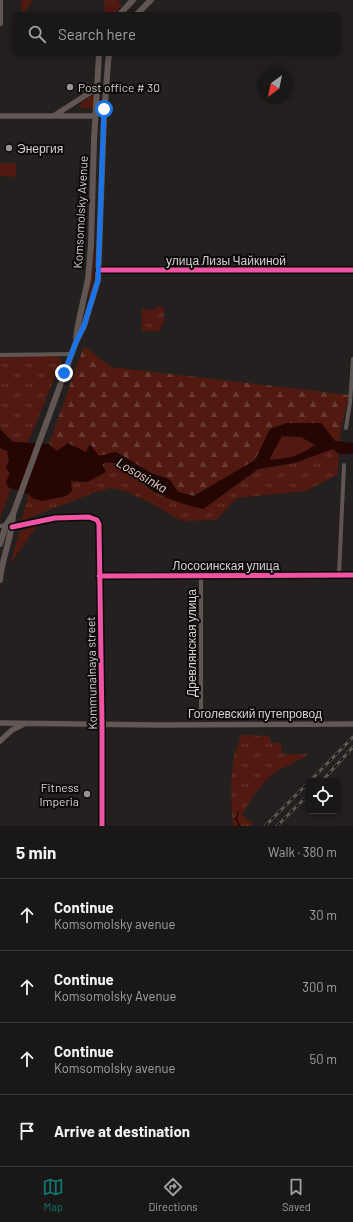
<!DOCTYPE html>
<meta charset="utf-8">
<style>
body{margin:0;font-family:Barlow,sans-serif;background:#232120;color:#f1f3f6}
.controls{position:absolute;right:12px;bottom:12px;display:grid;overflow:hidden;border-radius:6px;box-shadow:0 2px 10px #0003}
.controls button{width:36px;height:36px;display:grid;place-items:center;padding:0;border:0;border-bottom:1px solid #383736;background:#1a1817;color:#f1f3f6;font:20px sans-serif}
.compass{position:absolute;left:257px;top:68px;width:36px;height:36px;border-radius:50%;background:#1a1817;box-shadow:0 2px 10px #0003;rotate:213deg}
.stop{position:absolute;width:12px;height:12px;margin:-9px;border:3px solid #1a73e8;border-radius:50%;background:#fff}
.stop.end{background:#1a73e8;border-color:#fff;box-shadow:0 1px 4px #0008}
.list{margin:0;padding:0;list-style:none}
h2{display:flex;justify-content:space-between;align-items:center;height:52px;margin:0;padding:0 16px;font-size:17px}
h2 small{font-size:13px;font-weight:400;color:#9fa0a1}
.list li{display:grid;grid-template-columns:26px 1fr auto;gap:12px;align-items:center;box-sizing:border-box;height:72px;padding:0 16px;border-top:1px solid #383736}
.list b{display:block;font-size:15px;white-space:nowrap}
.list p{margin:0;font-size:13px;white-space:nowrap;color:#9fa0a1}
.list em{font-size:13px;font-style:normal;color:#9fa0a1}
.icon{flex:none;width:22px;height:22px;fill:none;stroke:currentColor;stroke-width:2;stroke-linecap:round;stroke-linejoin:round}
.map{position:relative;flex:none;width:353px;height:826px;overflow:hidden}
.search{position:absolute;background:#1a1817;box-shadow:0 2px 10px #0003;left:12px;right:12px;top:12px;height:44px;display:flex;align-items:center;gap:10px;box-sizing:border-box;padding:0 14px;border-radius:6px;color:#9fa0a1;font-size:15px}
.sheet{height:340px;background:#1a1817}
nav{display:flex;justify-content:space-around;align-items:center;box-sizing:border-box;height:56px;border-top:1px solid #383736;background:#1a1817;font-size:11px;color:#9fa0a1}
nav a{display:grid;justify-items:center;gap:2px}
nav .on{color:#0f766e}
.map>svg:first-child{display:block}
.grass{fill:#51190f}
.forest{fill:url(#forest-firs)}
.park{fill:url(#park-tufts)}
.water{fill:#260603;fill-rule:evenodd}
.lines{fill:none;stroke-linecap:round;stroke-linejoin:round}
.stream{stroke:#260603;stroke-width:1.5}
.street{stroke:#5f5553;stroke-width:4}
.secondary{stroke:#635755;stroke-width:5.5}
.primary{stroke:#615652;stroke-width:6}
.rail-casing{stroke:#5d5756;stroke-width:3}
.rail{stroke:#0c0909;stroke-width:1.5;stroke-dasharray:4.5;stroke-linecap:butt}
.cycleway-casing{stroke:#0c0909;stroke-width:8}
.cycleway{stroke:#f153a3;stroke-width:5}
.route{stroke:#1a73e8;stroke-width:5}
.poi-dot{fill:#979493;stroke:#0c0909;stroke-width:1.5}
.labels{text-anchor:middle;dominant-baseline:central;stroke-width:4;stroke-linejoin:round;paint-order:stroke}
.poi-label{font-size:12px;fill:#d6d2d1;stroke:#0c0909;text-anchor:start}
.street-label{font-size:12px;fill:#d6d2d1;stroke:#0c0909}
.water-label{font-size:13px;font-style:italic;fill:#fccec4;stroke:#0c0909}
</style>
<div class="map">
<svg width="353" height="826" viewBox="0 0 353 826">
<defs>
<pattern id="forest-firs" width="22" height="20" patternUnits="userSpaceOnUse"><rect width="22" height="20" fill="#51190f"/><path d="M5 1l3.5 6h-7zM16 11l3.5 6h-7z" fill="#693a31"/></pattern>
<pattern id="park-tufts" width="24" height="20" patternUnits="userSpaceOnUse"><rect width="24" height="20" fill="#51190f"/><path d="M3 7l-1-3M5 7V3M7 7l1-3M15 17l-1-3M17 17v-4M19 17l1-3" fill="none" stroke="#693a31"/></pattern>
</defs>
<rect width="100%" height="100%" fill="#23201f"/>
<path class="grass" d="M21,0h10v4l-9,10z
M104,0h13l5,5 -8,9h-9z
M92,95l3,1 -2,13 -13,-1 -1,-3z
M0,163h16v14l-16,-1z
M96,241l-3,40 -4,17h-1z
M282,436l19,1 14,7c-15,12 -27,15 -46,16z
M0,448l7,3 2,9 -3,8 4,5 -2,14 3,2 -11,29z
M37,526l-27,38 10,-33z"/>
<path class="forest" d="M84,346l27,21 238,28 -8,33 -1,13h-5l-14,-17 -34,-1 -17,6 -15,31 -61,36 -16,-4 -9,-13 -18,-6 -35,-21 -17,4 -10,-12 -3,8 -29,-1 -8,-7z"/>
<path class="park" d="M155,307h9v17h-3v7h-19v-22l13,1z
M0,356h57l5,4 -34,82h-15l-13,-13z
M333,449l6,5 -2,21 -31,16 -69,7 -21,22 -34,1 -35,-20 -22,-10 -14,-3 -18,5 -72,28 8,-27 42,-13 16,1 19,-10 -4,-8c22,-8 36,20 53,28 15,7 32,12 48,17l55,-40 36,-6z
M240,735l30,1 1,7h10l1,11h27c-11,7 -24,12 -35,19 -14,11 -24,27 -32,42l12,9 -2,2h-19c-2,-23 -3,-47 1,-69 2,-8 6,-14 6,-22z"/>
<path class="water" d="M287,423h34l14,18 18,2v11h-14l-6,-5 -39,14 -36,6 -55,40c-17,-4 -33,-9 -48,-17 -16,-9 -32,-36 -53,-28l4,8 -19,10 -16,-1 1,9 -5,6 -25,5 -10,-3 -3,-4 -21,-7 -2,-5 4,-9 -4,-5 3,-8 -2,-9 -7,-3v-19l13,13 36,2 8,7 11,-8 18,9 4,-8 9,12 17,-4 35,21 18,6 9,13 16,4 61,-36 15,-31zM282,436l19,1 14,8c-15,11 -27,14 -46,15z"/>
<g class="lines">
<path class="stream" d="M238,812l-2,7 4,7"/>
<path class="street" d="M0,24h1v-24
M99,270h254
M0,355l71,-1
M346,428l4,-25 3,-44
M0,526l6,-1
M12,527l43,-9 34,-1 8,3 2,4 3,200v102
M201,575v135
M339,575l5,-110
M99,576l254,-1"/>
<path class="secondary" d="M55,115l42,-27
M0,116h95
M0,723l158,2 195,-1
M0,741l12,-11 12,-6"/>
<path class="primary" d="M120,14l13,-14
M137,14l14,-14
M76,338l2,-13 10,-46 3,-34 3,-105 5,-86
M0,544l6,-19 7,-11 63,-172 8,-16 14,-46 6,-163 4,-54 1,-9
M0,580c2,-22 12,-43 13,-65"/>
<g class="rail-casing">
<path id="rail" d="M310,781l43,-44
M322,781l31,-34
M265,826l43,-43
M277,826l31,-31"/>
</g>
<use href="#rail" class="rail"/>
<g class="cycleway-casing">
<path id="cycleway" d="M99,270h254
M12,527l43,-9 34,-1 8,3 2,4 3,200v102
M99,576l254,-1"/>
</g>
<use href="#cycleway" class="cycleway"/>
</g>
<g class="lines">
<path class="route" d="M64,373l12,-31 8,-16 14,-46 6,-171"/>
</g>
<g class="poi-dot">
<circle cx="70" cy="87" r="4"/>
<circle cx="9" cy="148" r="4"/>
<circle cx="87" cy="794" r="4"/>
</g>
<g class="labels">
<g class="poi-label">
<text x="78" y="87">Post office # 30</text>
<text x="17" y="148">Энергия</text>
<text x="79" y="787" text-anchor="end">Fitness<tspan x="79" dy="14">Imperia</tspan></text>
</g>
<g class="street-label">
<text transform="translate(80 212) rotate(-87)">Komsomolsky Avenue</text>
<text x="226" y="260">улица Лизы Чайкиной</text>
<text x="226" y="565">Лососинская улица</text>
<text transform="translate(191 643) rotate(-90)">Древлянская улица</text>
<text transform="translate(91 673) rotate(-91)">Kommunalnaya street</text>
<text x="255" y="713">Гоголевский путепровод</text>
</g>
<g class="water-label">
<text transform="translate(142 475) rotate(30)">Lososinka</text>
</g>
</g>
</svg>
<div class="controls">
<button><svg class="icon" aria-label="locate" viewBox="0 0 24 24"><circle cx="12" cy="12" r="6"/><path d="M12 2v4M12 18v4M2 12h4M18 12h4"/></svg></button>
</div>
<svg class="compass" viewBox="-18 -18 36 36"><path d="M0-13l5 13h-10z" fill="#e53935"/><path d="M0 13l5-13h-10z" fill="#9fa0a1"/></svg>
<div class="stop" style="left:104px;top:109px"></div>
<div class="stop end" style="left:64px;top:373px"></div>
<div class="search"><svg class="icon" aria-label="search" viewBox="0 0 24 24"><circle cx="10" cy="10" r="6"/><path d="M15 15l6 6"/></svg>Search here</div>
</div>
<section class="sheet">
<h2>5 min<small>Walk · 380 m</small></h2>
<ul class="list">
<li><svg class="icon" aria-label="ahead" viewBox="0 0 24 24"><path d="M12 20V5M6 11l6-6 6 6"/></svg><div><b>Continue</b><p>Komsomolsky avenue</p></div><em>30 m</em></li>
<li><svg class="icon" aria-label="ahead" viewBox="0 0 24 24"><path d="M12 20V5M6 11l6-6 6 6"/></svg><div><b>Continue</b><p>Komsomolsky Avenue</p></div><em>300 m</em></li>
<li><svg class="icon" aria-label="ahead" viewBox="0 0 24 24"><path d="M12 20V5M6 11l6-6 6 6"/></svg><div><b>Continue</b><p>Komsomolsky avenue</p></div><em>50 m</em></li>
<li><svg class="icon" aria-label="arrive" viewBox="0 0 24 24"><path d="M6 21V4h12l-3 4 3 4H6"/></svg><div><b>Arrive at destination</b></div></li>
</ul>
</section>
<nav>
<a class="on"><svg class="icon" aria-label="map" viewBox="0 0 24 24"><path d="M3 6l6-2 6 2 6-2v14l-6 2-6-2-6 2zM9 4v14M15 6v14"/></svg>Map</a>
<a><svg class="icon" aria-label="directions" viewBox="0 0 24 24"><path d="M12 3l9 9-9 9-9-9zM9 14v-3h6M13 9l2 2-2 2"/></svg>Directions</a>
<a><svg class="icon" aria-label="saved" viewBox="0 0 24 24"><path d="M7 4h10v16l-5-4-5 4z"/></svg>Saved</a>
</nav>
